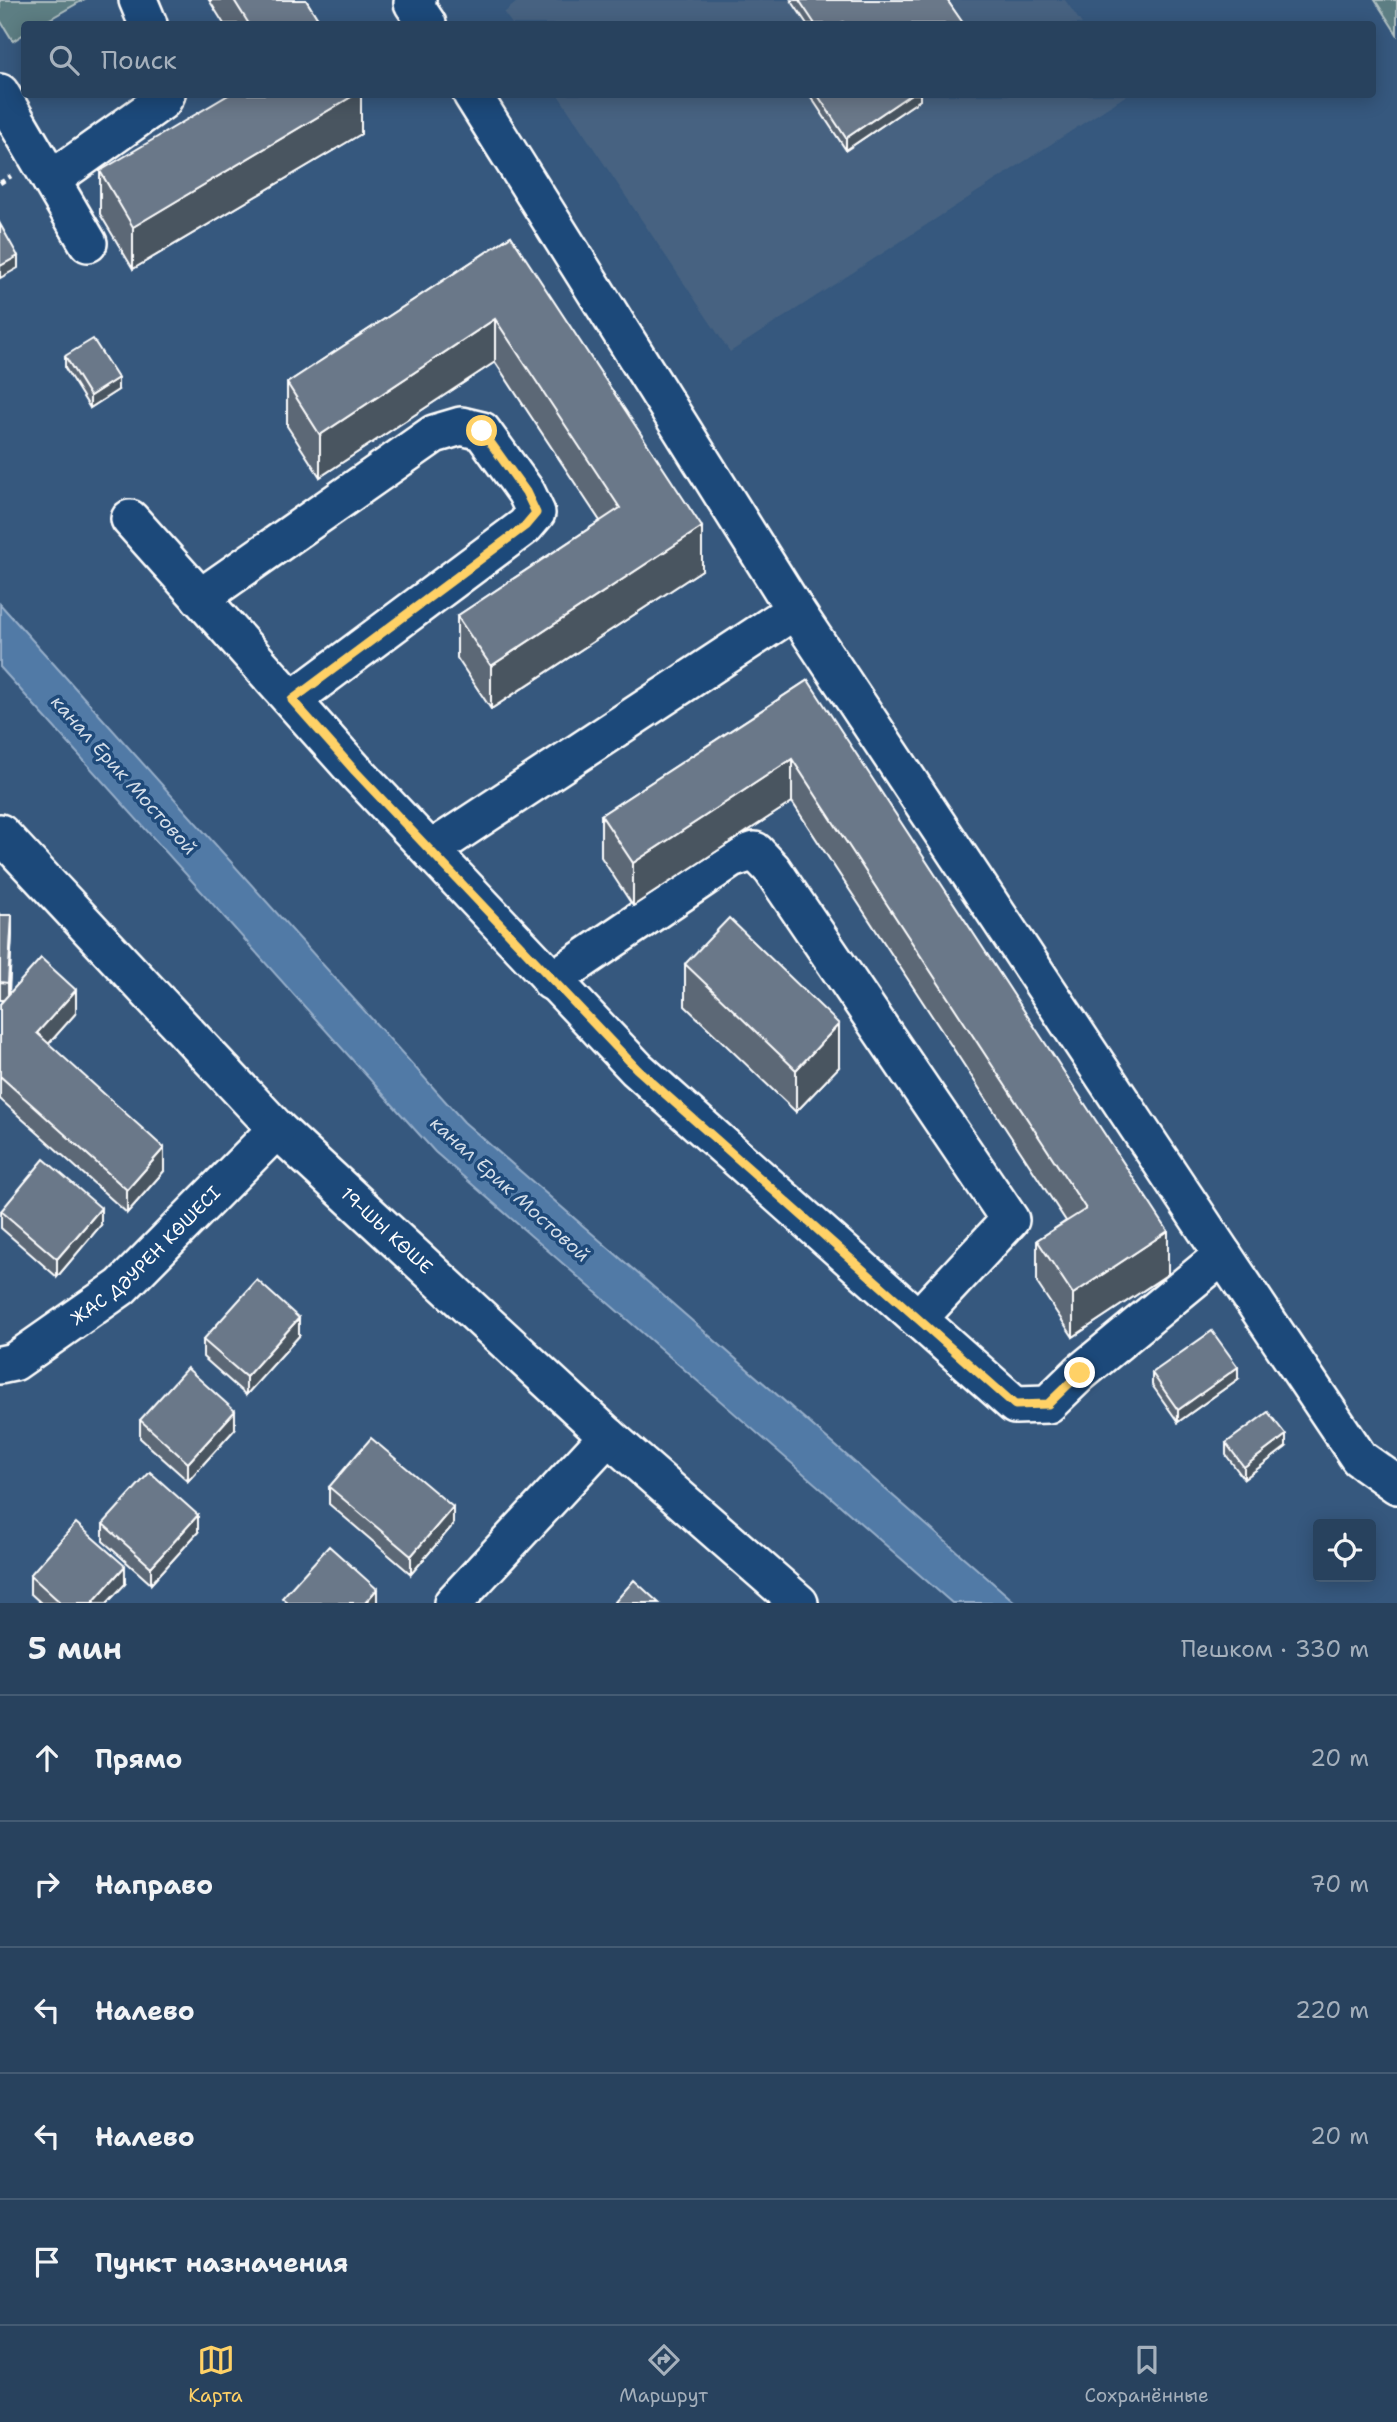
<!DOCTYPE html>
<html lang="ru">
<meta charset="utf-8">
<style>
body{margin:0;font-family:"Shantell Sans",sans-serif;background:#304964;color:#f1f3f6}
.controls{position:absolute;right:21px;bottom:21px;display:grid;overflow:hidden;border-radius:7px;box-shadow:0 4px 18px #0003}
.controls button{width:63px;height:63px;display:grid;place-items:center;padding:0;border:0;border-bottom:2px solid #445b73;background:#28425e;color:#f1f3f6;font:35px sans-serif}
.stop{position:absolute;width:21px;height:21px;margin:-16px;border:5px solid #ffd166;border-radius:50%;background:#fff}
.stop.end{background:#ffd166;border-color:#fff;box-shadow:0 2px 7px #0008}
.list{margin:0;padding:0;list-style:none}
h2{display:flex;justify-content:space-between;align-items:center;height:91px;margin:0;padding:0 28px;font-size:30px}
h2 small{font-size:23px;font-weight:400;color:#a5b0bc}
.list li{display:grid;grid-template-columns:46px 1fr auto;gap:21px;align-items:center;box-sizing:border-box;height:126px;padding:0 28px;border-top:2px solid #445b73}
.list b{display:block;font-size:26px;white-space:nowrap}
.list em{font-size:23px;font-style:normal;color:#a5b0bc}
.icon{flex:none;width:38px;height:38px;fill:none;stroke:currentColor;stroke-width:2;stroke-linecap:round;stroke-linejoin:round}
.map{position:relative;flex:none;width:1397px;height:1603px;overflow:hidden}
.search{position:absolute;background:#28425e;box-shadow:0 4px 18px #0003;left:21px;right:21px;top:21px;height:77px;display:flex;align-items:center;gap:18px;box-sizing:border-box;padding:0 24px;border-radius:7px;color:#a5b0bc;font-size:26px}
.sheet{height:721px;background:#28425e}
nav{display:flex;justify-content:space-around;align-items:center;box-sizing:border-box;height:98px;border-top:2px solid #445b73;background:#28425e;font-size:19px;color:#a5b0bc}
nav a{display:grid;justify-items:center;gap:4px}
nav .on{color:#ffd166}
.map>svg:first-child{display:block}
.built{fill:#466281}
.green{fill:#5d7e83;stroke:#aebec1;stroke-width:2}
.water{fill:#517aa6;stroke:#97afca;stroke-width:2}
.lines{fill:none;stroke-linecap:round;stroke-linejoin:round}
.minor-casing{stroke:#fff;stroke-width:42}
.path{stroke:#fff;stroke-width:4.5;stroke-dasharray:5 5;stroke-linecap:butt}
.minor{stroke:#1f4a7a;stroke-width:37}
.wall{fill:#5b6776;stroke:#fff;stroke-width:2}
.shaded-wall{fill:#4a5460;stroke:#fff;stroke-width:2}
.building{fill:#6a7889;stroke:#fff;stroke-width:2}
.route{stroke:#ffd166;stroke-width:9}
.labels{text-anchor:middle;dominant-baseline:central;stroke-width:7;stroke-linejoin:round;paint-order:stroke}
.street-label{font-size:18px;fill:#fff;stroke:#1f4a7a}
.water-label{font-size:19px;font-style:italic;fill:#d4dee9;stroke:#1f4a7a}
</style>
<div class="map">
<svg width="1397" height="1603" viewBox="0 0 1397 1603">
<rect width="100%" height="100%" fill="#36587e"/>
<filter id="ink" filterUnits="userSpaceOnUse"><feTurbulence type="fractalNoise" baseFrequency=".0143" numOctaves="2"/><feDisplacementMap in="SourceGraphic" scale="14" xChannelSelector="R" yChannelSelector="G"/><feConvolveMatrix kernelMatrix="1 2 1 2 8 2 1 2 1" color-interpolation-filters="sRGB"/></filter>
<g filter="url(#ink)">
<path class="built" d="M519,0h546l17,24h-570l-8,-11z
M558,95h569l-397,257z"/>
<path class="green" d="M0,0h83l-42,24h-17v10l-11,7 -13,-21z
M1375,0h22v34z"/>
<path class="water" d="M0,604l464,518 552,481h-64l-517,-451 -435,-485z"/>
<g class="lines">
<g class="minor-casing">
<g id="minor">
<path d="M138,0l10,24"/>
<path d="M417,0l-4,3 14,21"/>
<path d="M0,93l88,150"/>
<path d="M472,94l323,516 428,645 136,203 38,27"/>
<path d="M51,180l111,-79 4,-7"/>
<path d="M130,519l225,252 282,298 378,336 33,-1 32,-31 143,-118"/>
<path d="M200,598l234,-164 27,-8 21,5 44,61 10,21 -11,13 -233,174"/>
<path id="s1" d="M0,833l277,296 331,307 191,167"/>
<path d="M431,850l364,-240"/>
<path d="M551,981l180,-122 24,-8 17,18 238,351 -92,99"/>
<path id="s2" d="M0,1365l14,-3 107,-75 156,-158"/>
<path d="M453,1603l155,-167"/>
</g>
</g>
<path class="path" d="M0,183l11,-7"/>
<use href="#minor" class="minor"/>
</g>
<path class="wall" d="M209,0h97l15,24h-97z
M791,0h156l16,24h-156z
M361,94v40l-228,135 -33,-55v-43z
M809,94h111v6l-74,50z
M511,236l191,334 -211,139 -34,-51v-42l143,-95 -105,-159 -175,115 -33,-51v-43z
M65,356l53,34 -28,18 -25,-40z
M808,680l360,594 -95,63 -36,-54v-43l29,-19 -274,-419 -159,104 -32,-49v-42z
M0,915l12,18 -3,61 67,19 -28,31 116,127 -37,42 -127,-114v-95l3,-4h-3z
M685,964l154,103 -43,45 -111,-106z
M1,1211l100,14 -44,52 -56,-49z
M299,1336l-53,59 -43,-38v-17z
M1152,1373l86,6 -60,43 -26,-37z
M140,1420l95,9 -47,52 -48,-43z
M1226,1443l60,4 -42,32 -18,-24z
M329,1487l124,38 -42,49 -82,-70z
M103,1524l95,8 -47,52 -48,-43z
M30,1575l95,9 -18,19h-66l-11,-10z"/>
<path class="shaded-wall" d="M356,94h5v40l-228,135v-42z
M911,94h9v6l-74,50v-12z
M18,256v12l-18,10v-12z
M495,319v43l-175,115v-42z
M118,378v12l-28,18v-12z
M702,527v43l-211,139v-43z
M792,759v43l-159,104v-43z
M12,915v18l-4,67v-17z
M76,990v23l-39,44v-24z
M839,1024v43l-43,45v-42z
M164,1148v23l-37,42v-23z
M101,1208v17l-44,52v-18z
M1168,1231v43l-95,63v-43z
M299,1318v18l-53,59v-18z
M1238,1367v12l-60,43v-12z
M235,1411v18l-47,52v-18z
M1286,1435v12l-42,32v-12z
M453,1507v18l-42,49v-18z
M198,1515v17l-47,52v-17z
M125,1566v18l-18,19h-15z
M377,1589v14h-12z"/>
<path class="building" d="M234,0h72l15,24h-72z
M799,0h148l16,23 -3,1h-115l-2,-2 -4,2h-24z
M230,94h126l-223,133 -33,-56z
M817,94h94l-65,44z
M0,224l18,32 -18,10z
M511,236l191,291 -211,139 -34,-50 163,-108 -125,-189 -175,116 -33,-52z
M93,339l25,39 -28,18 -25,-40z
M808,680l360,551 -95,63 -36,-54 49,-31 -294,-450 -159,104 -32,-48z
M0,915h12l-4,68 -8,-1z
M729,918l110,106 -43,46 -111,-106z
M41,958l35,32 -39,43 127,115 -37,42 -127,-114v-72z
M44,1159l57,49 -44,51 -56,-48z
M257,1280l42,38 -53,59 -43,-37z
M1212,1331l26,36 -60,43 -26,-37z
M187,1368l48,43 -47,52 -48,-43z
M1268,1412l18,23 -42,32 -18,-24z
M371,1438l82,69 -42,49 -82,-69z
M150,1472l48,43 -47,52 -48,-43z
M76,1523l49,43 -33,37h-31l-31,-28z
M329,1546l48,43 -12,14h-77l-6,-5z
M634,1580l25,23h-45z"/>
</g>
<g class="lines" filter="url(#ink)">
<path class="route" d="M482,431l44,61 10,21 -11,13 -233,174 63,71 282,298 378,336 33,-1 32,-31"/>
</g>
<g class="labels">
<g class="street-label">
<text stroke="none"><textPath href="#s1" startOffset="555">19-ШЫ КӨШЕ</textPath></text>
<text stroke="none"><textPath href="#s2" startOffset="184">ЖАС ДӘУРЕН КӨШЕСІ</textPath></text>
</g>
<g class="water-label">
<text transform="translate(124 775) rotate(48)">канал Ерик Мостовой</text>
<text transform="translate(510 1189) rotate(42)">канал Ерик Мостовой</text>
</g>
</g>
</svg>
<div class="controls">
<button><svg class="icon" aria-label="locate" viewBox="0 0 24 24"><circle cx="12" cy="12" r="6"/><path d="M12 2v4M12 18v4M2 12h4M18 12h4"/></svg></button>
</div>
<div class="stop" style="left:482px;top:431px"></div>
<div class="stop end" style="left:1080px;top:1373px"></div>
<div class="search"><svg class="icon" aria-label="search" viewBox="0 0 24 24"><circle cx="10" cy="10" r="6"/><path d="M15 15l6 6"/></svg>Поиск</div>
</div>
<section class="sheet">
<h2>5 мин<small>Пешком · 330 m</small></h2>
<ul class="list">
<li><svg class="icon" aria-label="ahead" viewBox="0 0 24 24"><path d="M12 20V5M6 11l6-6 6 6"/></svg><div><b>Прямо</b></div><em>20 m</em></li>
<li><svg class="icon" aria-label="right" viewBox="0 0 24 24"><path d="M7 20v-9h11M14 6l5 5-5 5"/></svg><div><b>Направо</b></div><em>70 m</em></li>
<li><svg class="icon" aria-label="left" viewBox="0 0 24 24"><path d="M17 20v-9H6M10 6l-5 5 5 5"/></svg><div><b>Налево</b></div><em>220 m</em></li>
<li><svg class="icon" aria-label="left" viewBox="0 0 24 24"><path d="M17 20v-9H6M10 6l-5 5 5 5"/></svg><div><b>Налево</b></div><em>20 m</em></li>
<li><svg class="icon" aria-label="arrive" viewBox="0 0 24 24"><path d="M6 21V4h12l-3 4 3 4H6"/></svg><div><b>Пункт назначения</b></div></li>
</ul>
</section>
<nav>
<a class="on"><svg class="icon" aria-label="map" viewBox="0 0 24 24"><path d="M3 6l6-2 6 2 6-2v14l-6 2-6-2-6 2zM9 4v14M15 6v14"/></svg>Карта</a>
<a><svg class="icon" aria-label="directions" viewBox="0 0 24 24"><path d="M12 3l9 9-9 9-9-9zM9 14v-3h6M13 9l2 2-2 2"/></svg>Маршрут</a>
<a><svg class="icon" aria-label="saved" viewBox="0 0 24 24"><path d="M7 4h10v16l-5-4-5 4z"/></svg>Сохранённые</a>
</nav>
